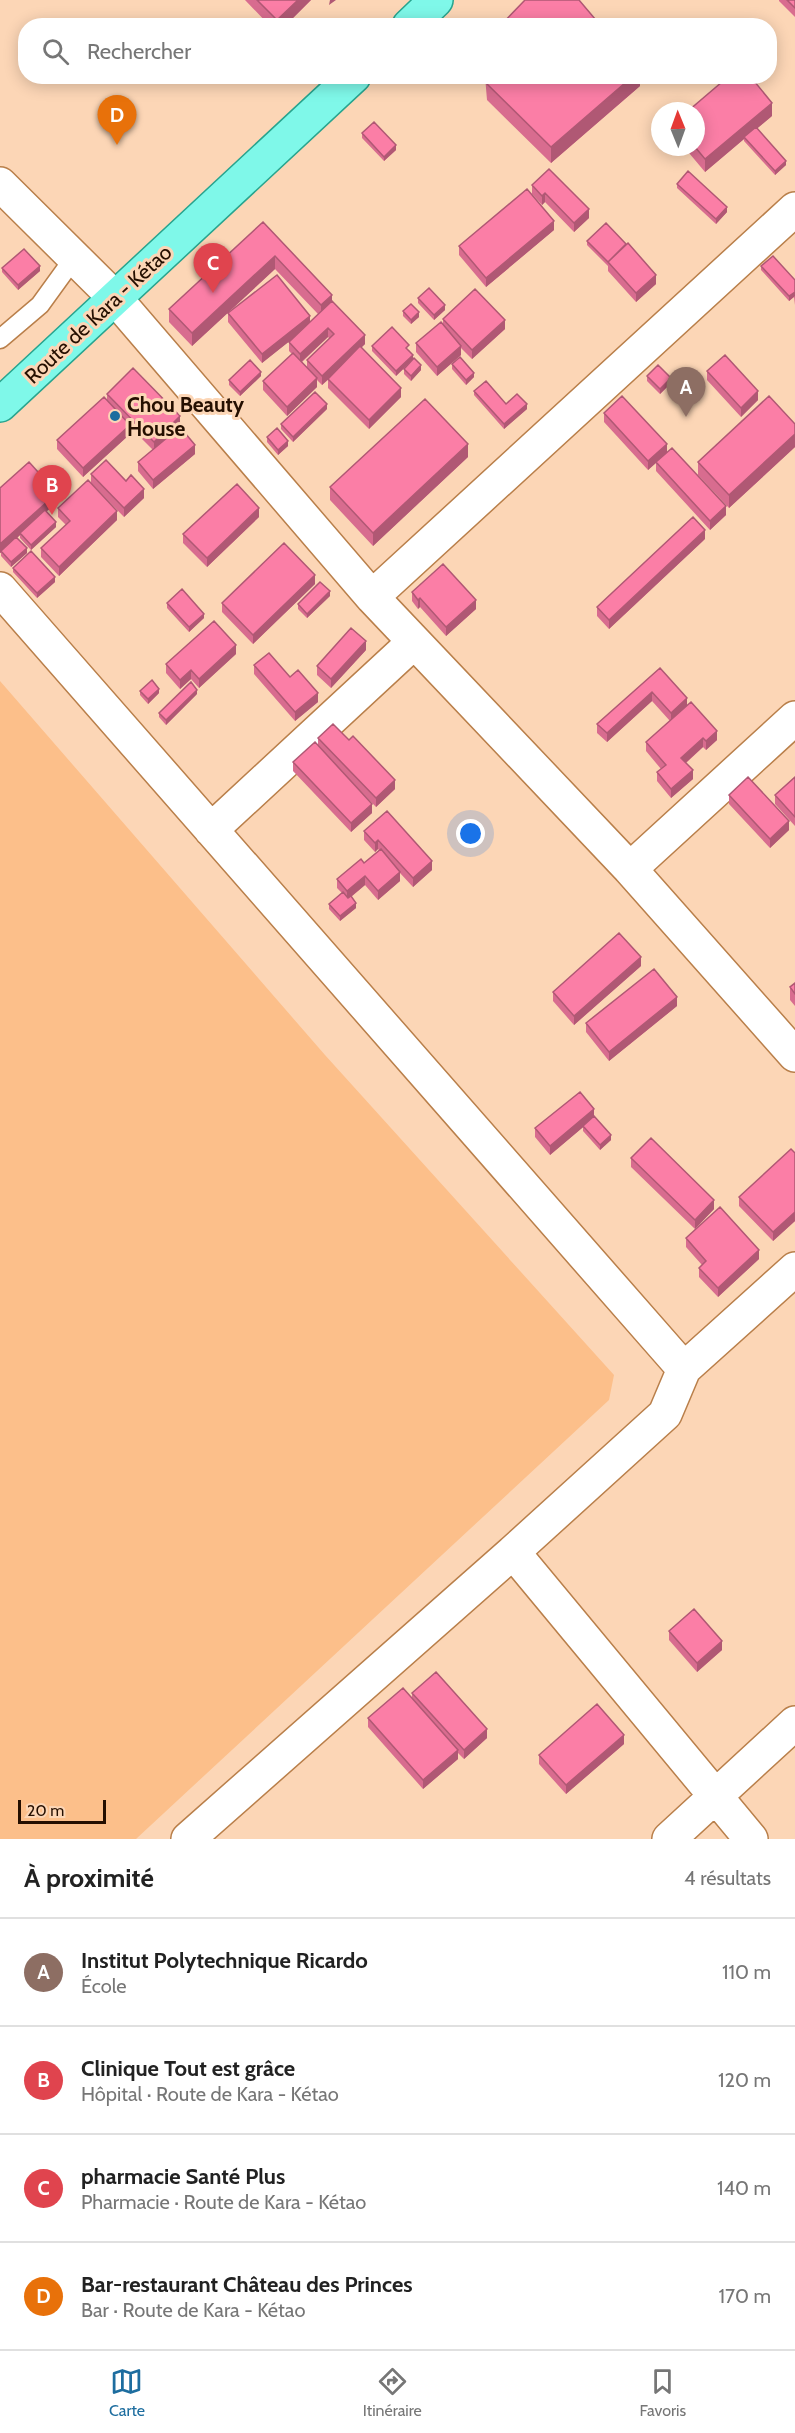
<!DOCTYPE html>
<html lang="fr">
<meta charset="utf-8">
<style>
body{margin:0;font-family:Cabin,sans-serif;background:#f2f2f2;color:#222}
.compass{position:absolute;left:651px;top:102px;width:54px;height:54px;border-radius:50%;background:#fff;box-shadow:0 3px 15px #0003;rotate:359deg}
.scale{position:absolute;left:18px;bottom:15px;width:88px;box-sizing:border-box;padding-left:6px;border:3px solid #250f00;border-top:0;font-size:16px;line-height:21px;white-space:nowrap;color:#250f00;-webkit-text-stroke:4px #fcd6b6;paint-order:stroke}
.you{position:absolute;left:471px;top:834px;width:21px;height:21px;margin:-15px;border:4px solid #fff;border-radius:50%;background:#1a73e8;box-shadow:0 0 0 9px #1a73e833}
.badge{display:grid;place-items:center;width:39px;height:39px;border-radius:50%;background:#1d6d9f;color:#fff;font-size:20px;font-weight:700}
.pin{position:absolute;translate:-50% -50px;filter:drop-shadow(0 2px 3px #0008)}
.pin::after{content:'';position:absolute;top:32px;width:21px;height:18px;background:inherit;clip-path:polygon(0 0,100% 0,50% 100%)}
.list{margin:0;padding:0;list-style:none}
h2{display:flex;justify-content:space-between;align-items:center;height:78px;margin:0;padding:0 24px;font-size:26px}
h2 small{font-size:20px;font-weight:400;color:#767676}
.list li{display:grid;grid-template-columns:39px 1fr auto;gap:18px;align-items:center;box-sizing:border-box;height:108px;padding:0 24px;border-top:2px solid #e0e0e0}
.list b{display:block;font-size:22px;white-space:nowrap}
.list p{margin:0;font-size:20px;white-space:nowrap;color:#767676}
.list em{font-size:20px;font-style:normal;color:#767676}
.icon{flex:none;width:33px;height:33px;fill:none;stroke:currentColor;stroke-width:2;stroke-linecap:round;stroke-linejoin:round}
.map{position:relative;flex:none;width:795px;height:1839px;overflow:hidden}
.search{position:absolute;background:#fff;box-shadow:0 3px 15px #0003;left:18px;right:18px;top:18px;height:66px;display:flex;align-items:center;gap:15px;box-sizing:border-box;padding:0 21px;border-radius:24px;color:#767676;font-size:22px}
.sheet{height:510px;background:#fff}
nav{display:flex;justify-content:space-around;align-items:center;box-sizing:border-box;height:84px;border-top:2px solid #e0e0e0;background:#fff;font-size:16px;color:#767676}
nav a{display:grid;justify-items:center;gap:3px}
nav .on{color:#1d6d9f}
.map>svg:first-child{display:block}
.green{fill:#fcbf8a}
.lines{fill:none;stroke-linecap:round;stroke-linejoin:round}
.service-casing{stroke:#b97f4a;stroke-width:21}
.minor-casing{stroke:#b97f4a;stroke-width:36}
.primary-casing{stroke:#28a48e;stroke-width:36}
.service{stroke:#fff;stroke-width:18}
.minor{stroke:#fff;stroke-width:33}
.primary{stroke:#7ff8e9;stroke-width:33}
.wall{fill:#d86c8f;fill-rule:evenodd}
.shaded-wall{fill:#b05874}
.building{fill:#fb7ea6;stroke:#b05874;stroke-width:1.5}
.poi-dot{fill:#1d6d9f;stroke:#fcd6b6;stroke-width:2}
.labels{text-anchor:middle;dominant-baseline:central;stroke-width:6;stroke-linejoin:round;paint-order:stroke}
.street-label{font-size:21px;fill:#250f00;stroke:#fcd6b6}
.poi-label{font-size:21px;font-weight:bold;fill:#250f00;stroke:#fcd6b6;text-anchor:start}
</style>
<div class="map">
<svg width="795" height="1839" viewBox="0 0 795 1839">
<rect width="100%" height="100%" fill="#fcd6b6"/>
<path class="green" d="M0,681l325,374 289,320 -5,25 -473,439h-136z"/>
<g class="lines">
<g class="service-casing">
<path id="service" d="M0,339l40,-34 34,-47"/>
</g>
<g class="minor-casing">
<path id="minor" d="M0,184l115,114 257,299 258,272 165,186
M0,589l684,780 -19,45 -152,138 238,287
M372,597l423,-388
M211,830l203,-188
M630,869l165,-151
M684,1369l111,-100
M188,1839l325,-287
M669,1839l126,-116"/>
</g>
<g class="primary-casing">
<path id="primary" d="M409,26l27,-26
M0,405l354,-329"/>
</g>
<use href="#service" class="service"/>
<use href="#minor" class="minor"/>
<use href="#primary" class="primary"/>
</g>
<path class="wall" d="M245,0h66l-26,26h-15z
M779,0h16v17l-16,-16z
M485,76h155v10l-89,77 -64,-63z
M772,116l-15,12 29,37 -11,10 -31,-34v-2l-39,33 -21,-25h12z
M362,133l34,17 -12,11 -22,-23z
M677,184l50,28 -11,12 -39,-36z
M532,185l57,33 -15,14 -29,-30 -3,3 -10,-11z
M263,222l69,79 33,43 -4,4 40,49 -32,32 -41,-41v-8l-6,5 -5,-5v7l-30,29 -24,-26v-9l29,-27 -3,-3v-9l4,-4 -31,25 -34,-41v-9l82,9 8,-8 -43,-45 -83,77 -23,-24v-13zM328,337l2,2 -23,21v7l-5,-5z
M554,230l-68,57 -27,-32v-9z
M587,241l69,43 -20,18 -28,-31v-5l-21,-21z
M761,266l34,14v25l-1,-8 -5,4 -28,-31z
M2,268l38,3 -22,19 -16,-18z
M418,298l27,12 -11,10 -16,-17z
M403,311l16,6 -8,7 -8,-8z
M443,319l62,10 -33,30 -11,-11v7l-24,21 -21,-24v-9l27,-18z
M372,346l37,4 4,9 8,11 -10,11 -7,-7v-5l9,-9 -17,16 -24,-25z
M452,364l22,13 -8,8 -14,-16z
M707,371l51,29 -17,17 -34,-37z
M261,376l-21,20 -11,-11v-5z
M647,376l24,7 -11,11 -13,-13z
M474,391l32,13 21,5 -23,20 -30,-34z
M107,394l73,31 -9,9 24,20 -42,35 -15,-18v-9l15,-12 -23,-23v7l-47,43 -26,-28v-9l50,-40z
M327,409l-34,33 -12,-13v-5z
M604,413l63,39 59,63 -16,15 -54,-59v-8l-8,7 -44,-48z
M795,424v23l-66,61 -31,-33v-13z
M267,437l21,9 -10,9 -11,-13z
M468,457l-95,89 -43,-46v-13z
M91,474l35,7 18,17 -20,19 -33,-34z
M0,488l57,14 -11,10 10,15 -25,23 -11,-12v-3l-3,3 10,15 -16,14 -10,-11v-3h-1z
M58,508l59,12 -58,56 -18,-19v-9l25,-23 -8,-8z
M259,517l-52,50 -24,-24v-9z
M705,539l-96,90 -12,-13v-9z
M13,568l42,14 -18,16 -24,-26z
M315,584l-62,60 -31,-32v-9z
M412,592l64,17 -30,27 -26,-29 -2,2 -6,-8z
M330,596l-23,22 -9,-9v-5z
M167,603l37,15 -15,14 -22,-24z
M366,650l-35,38 -14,-13v-9z
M236,654l-37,34 -8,-9 -11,10 -14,-16v-9z
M254,665l36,12 28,25 -23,19 -41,-47z
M660,668l27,38 30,34 -11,10 -3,-3 -17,16 7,16 -22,19 -14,-17v-9l4,-3 -15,-18v-9l24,-21 -18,-20 -45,41 -10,-9v-9z
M140,691l19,2 -11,11 -8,-9z
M197,694l-31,31 -7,-8v-4z
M318,738l77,51 -19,18 -33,-34 29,40 -21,19 -58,-61v-9l25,-16z
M795,777v49l-20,-22v-9z
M729,795l60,35 -19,18 -41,-44z
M364,831l68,39 -19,17 -13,-14v8l-22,19 -13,-15 -14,12 5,11 -16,13 -11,-12v-5l13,-11 -5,-5v-9l27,-16 15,-13 -1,-1 -3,3 -11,-12z
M641,966l-67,59 -21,-24v-9z
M795,983v23l-5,-6v-13z
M677,1006l-68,55 -23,-29v-9z
M594,1117l17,23 -11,10 -17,-19v-4l-33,28 -15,-18v-9z
M795,1153v68l-22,20 -34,-35v-9z
M631,1158l83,51 -19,20 -64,-62z
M686,1238l73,21 -41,38 -19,-20v-9l3,-3 -16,-18z
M669,1631l53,19 -25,22 -28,-32z
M412,1693l75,45 -23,21 -6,-6v6l-35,30 -55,-62v-9l44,-20z
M624,1744l-58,50 -27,-30v-9z"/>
<path class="shaded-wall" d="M298,0h13l-26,26h-8v-6z
M330,0h6l-7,5z
M633,76h7v10l-89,77v-16z
M772,103v13l-26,22 -2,-1v2l-39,33v-13z
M396,145v5l-12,11v-4z
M786,161v4l-11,10v-4z
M545,193v9l-3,3v-9z
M727,207v5l-11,12v-5z
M589,209v9l-15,14v-9z
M554,221v9l-68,57v-9z
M275,256v13l-83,77v-13z
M40,266v5l-22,19v-5z
M656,275v9l-20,18v-9z
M795,292v4l-6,5v-5z
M332,295v13l-11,10v-13z
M445,305v5l-11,10v-5z
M419,312v5l-8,7v-4z
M310,316v9l-48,38v-9z
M505,320v9l-33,30v-9z
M328,328v9l-28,26v-9z
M365,335v9l-43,41v-9z
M461,346v9l-24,21v-9z
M413,355v4l-17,17v-5z
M421,365v5l-10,11v-5z
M261,372v4l-21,20v-4z
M474,373v4l-8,8v-5z
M317,378v9l-30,29v-9z
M671,378v5l-11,11v-5z
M401,388v9l-32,32v-9z
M758,391v9l-17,17v-9z
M327,404v5l-34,33v-5z
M527,404v5l-23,20v-5z
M180,416v9l-26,26v-9z
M130,425v9l-47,43v-9z
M795,434v13l-66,61v-13z
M288,441v5l-10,9v-5z
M468,444v13l-95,89v-13z
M667,444v9l-19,17v-9z
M195,445v9l-42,35v-9z
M144,489v9l-20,19v-9z
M57,493v9l-57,51v-9z
M726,506v9l-16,15v-9z
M259,508v9l-52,50v-9z
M117,511v9l-58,56v-9z
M56,522v5l-25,23v-5z
M705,530v9l-96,90v-9z
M27,548v5l-16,14v-5z
M315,575v9l-62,60v-9z
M55,577v5l-18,16v-5z
M330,591v5l-23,22v-4z
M420,598v9l-2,2v-9z
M476,600v9l-30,27v-9z
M204,614v4l-15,14v-5z
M366,641v9l-35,38v-9z
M236,645v9l-37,34v-9z
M191,670v9l-11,10v-9z
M159,689v4l-11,11v-5z
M197,690v4l-31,31v-5z
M652,692v9l-45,41v-9z
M318,693v9l-23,19v-9z
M687,698v9l-16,15v-9z
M717,731v9l-11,10v-9z
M703,738v9l-22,20v-9z
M693,770v9l-22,19v-9z
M395,780v9l-19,18v-9z
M372,804v9l-21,19v-9z
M789,821v9l-19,18v-9z
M378,840v9l-3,3v-9z
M432,861v9l-19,17v-9z
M400,872v9l-22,19v-9z
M365,876v9l-18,15v-9z
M356,903v5l-16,13v-5z
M641,957v9l-67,59v-9z
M677,997v9l-68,55v-9z
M594,1109v9l-44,37v-9z
M611,1135v5l-11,10v-5z
M714,1200v9l-19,20v-9z
M795,1212v9l-22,20v-9z
M759,1250v9l-41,38v-9z
M722,1641v9l-25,22v-9z
M487,1729v9l-23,21v-9z
M624,1735v9l-58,50v-9z
M458,1750v9l-35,30v-9z"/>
<path class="building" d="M257,0h41l-21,20z
M525,0h54l22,26h-101z
M787,0h8v8z
M486,76h147l-82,71 -64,-63z
M729,76h21l22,27 -67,56 -10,-12h1v-36h-8z
M374,122l22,23 -12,12 -22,-24z
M756,127l30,34 -11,10 -31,-34z
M549,169l40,40 -15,14 -29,-30 -3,3 -10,-11z
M688,171l39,36 -11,12 -39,-35z
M527,189l27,32 -68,57 -27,-32z
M263,222l69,73 -11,10 -46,-49 -83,77 -23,-24z
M606,223l20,21 -18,18 -21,-21z
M628,243l28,32 -20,18 -28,-31z
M24,249l16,17 -22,19 -16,-17z
M773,256l22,24v12l-6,4 -28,-30z
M277,275l33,41 -48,38 -34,-41z
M429,288l16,17 -11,10 -16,-17z
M475,289l30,31 -33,30 -29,-31z
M332,301l33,34 -43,41 -15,-16 27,-26 -6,-6 -28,26 -11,-12z
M411,304l8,8 -8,8 -8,-9z
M441,322l20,24 -24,21 -21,-24z
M392,327l17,18 -3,3 7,7 -17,16 -24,-25z
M360,346l41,42 -32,32 -41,-41z
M293,353l24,25 -30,29 -24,-26z
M725,355l33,36 -17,17 -34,-37z
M460,357l14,16 -8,7 -14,-16z
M414,358l7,7 -10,11 -7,-7z
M250,360l11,12 -21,20 -11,-12z
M658,365l13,13 -11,11 -13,-13z
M133,368l47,48 -26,26 -47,-48z
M486,381l20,23 11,-10 10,10 -23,20 -30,-33z
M315,392l12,12 -34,33 -12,-13z
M622,396l45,48 -19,17 -44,-48z
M769,396l26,28v10l-66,61 -31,-33z
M104,397l26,28 -47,43 -26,-28z
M425,399l43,45 -95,89 -43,-46z
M180,427l15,18 -42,35 -15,-18z
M277,428l11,13 -10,9 -11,-13z
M672,448l54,58 -16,15 -54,-59z
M106,460l20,21 5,-6 13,14 -20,19 -33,-34z
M29,462l28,31 -57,51v-56z
M88,480l29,31 -58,56 -18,-19 29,-27 -12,-13z
M237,484l22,24 -52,50 -24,-24z
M45,510l11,12 -25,23 -11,-12z
M693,517l12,13 -96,90 -12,-13z
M16,537l11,11 -16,14 -10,-11z
M284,543l31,32 -62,60 -31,-32z
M31,551l24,26 -18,16 -24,-25z
M443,564l33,36 -30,27 -26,-29 -2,2 -6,-8z
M320,582l10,9 -23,23 -9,-10z
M182,589l22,25 -15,13 -22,-24z
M214,621l22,24 -37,34 -8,-9 -11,10 -14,-16z
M351,628l15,13 -35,38 -14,-13z
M269,653l21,24 8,-7 20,23 -23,19 -41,-47z
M660,668l27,30 -16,15 -19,-21 -45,41 -10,-9z
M152,680l7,9 -11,10 -8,-8z
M191,682l6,8 -31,30 -7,-7z
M691,702l26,29 -11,10 -3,-3 -22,20 12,12 -22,19 -14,-17 9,-7 -20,-23z
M333,724l16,16 4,-4 42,44 -19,18 -58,-60z
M315,742l57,62 -21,19 -58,-61z
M748,777l41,44 -19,18 -41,-44z
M795,777v40l-20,-22z
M387,811l45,50 -19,17 -35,-38 -3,3 -11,-12z
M381,849l19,23 -22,19 -13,-15 -18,15 -10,-12 24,-20 3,4z
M343,892l5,6 3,-2 5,7 -16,13 -11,-12z
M619,933l22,24 -67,59 -21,-24z
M654,969l23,28 -68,55 -23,-29z
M795,983v11l-5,-7z
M580,1092l14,17 -44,37 -15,-18z
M594,1116l17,19 -11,10 -17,-19z
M651,1138l63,62 -19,20 -64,-62z
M791,1149l4,4v59l-22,20 -34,-35z
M720,1207l39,43 -41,38 -19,-20 7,-7 -20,-23z
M694,1609l28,32 -25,22 -28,-32z
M436,1672l51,57 -23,21 -52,-57z
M403,1688l55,62 -35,30 -55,-62z
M597,1704l27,31 -58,50 -27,-30z"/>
<circle class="poi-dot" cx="115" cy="416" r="6"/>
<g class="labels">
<g class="street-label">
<text transform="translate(98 314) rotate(-43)">Route de Kara - Kétao</text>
</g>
<g class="poi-label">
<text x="127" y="404">Chou Beauty<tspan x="127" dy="24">House</tspan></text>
</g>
</g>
</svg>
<svg class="compass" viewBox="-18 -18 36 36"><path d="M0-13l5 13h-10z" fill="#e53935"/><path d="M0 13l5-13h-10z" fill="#767676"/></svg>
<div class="scale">20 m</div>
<div class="you"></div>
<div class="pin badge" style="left:686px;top:417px;background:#8d6e63">A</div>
<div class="pin badge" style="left:52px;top:515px;background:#e0444e">B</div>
<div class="pin badge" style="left:213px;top:293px;background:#e0444e">C</div>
<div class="pin badge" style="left:117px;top:145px;background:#e8710a">D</div>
<div class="search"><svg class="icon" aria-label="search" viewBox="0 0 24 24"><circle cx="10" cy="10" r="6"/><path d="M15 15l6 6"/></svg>Rechercher</div>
</div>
<section class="sheet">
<h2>À proximité<small>4 résultats</small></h2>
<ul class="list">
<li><span class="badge" style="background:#8d6e63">A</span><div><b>Institut Polytechnique Ricardo</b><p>École</p></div><em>110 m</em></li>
<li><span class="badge" style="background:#e0444e">B</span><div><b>Clinique Tout est grâce</b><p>Hôpital · Route de Kara - Kétao</p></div><em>120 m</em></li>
<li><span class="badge" style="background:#e0444e">C</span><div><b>pharmacie Santé Plus</b><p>Pharmacie · Route de Kara - Kétao</p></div><em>140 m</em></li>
<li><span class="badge" style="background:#e8710a">D</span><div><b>Bar-restaurant Château des Princes</b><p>Bar · Route de Kara - Kétao</p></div><em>170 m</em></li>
</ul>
</section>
<nav>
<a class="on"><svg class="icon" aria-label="map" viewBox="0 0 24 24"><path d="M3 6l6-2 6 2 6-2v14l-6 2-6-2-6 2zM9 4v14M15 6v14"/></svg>Carte</a>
<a><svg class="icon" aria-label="directions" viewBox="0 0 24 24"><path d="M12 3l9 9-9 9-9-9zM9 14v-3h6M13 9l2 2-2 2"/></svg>Itinéraire</a>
<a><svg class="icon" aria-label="saved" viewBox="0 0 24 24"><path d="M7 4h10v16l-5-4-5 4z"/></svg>Favoris</a>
</nav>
